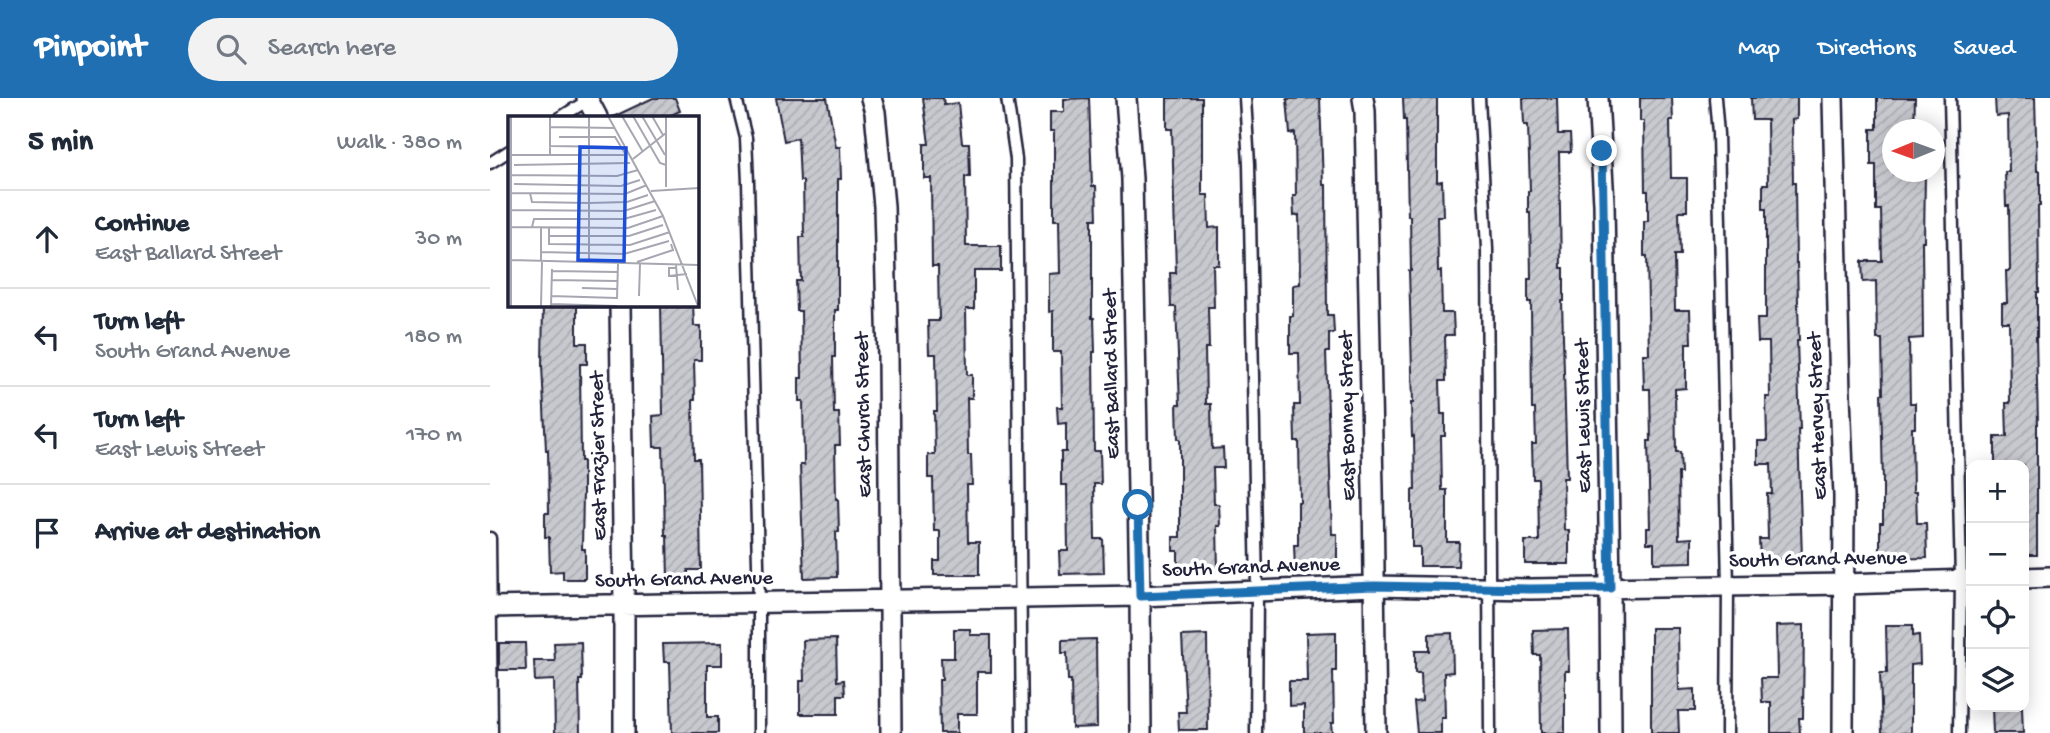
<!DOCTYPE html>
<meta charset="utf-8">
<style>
body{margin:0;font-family:"Gochi Hand",sans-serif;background:#f2f2f3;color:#1f2937}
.controls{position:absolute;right:21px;bottom:21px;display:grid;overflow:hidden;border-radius:14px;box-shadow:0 4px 18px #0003}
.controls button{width:63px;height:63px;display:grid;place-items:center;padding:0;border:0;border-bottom:2px solid #e0e1e3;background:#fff;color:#1f2937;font:35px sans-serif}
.compass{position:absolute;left:1392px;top:21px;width:63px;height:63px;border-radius:50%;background:#fff;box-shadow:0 4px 18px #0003;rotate:269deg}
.stop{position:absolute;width:21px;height:21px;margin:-16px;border:5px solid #1f6fb2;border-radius:50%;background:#fff}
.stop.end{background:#1f6fb2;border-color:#fff;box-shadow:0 2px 7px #0008}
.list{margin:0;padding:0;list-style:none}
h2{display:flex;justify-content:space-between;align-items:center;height:91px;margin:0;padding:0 28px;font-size:30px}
h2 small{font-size:23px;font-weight:400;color:#747a83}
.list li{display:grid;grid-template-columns:46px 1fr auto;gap:21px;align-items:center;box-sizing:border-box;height:98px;padding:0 28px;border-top:2px solid #e0e1e3}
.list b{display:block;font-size:26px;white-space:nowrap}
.list p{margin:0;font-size:23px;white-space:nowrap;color:#747a83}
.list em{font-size:23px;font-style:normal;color:#747a83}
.icon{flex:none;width:38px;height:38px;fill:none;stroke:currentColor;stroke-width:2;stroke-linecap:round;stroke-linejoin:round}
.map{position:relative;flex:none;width:1560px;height:635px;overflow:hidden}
header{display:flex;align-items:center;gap:42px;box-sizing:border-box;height:98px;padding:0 35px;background:#1f6fb2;color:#fff}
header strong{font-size:33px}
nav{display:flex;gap:38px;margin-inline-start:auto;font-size:24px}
.search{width:490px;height:63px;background:#f2f2f3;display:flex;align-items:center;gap:18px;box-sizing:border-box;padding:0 24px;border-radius:38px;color:#747a83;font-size:26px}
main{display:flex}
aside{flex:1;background:#fff}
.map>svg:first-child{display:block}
.building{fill:url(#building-hatch);stroke:#22223b;stroke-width:2}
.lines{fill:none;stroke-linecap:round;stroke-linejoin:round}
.lane-casing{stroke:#22223b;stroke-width:15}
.street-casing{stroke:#22223b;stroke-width:24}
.lane{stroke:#fff;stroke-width:10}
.street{stroke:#fff;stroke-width:19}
.route{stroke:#1f6fb2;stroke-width:9}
.labels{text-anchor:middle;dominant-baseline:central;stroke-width:7;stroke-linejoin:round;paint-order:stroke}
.street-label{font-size:21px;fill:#22223b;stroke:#fff}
.inset-road{fill:none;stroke:#a7a7b1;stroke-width:2}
.view{fill:#1d4ed8;fill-opacity:0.15;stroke:#1d4ed8;stroke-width:3.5}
.inset-edge{fill:none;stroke:#22223b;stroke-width:3.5}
</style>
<header>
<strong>Pinpoint</strong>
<div class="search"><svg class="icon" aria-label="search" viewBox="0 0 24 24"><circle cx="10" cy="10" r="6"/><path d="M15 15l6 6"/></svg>Search here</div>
<nav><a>Map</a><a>Directions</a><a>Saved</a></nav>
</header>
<main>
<aside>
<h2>5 min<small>Walk · 380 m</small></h2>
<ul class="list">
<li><svg class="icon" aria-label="ahead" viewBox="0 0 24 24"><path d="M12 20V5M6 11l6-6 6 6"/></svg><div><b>Continue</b><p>East Ballard Street</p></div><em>30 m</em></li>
<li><svg class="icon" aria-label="left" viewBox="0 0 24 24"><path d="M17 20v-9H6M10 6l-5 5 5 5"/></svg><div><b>Turn left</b><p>South Grand Avenue</p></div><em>180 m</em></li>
<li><svg class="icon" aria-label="left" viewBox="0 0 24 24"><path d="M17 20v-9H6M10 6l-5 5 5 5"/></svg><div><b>Turn left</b><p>East Lewis Street</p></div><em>170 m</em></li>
<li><svg class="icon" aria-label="arrive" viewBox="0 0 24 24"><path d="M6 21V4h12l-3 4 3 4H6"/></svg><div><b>Arrive at destination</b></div></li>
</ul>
</aside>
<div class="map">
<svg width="1560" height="635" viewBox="0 0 1560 635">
<defs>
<pattern id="building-hatch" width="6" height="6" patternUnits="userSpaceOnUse" patternTransform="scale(1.75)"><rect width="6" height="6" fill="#c8c8cf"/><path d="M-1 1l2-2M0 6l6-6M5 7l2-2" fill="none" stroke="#acacb3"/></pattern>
</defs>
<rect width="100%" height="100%" fill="#fff"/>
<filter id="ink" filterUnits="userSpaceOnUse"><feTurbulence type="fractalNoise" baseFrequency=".0143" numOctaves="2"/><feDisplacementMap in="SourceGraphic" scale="14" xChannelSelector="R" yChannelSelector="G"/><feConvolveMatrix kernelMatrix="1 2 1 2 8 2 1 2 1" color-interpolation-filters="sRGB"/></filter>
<g filter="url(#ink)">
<path class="building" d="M163,0h22l5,13 -13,6h-54z
M286,0h51l9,49h4l1,32h-3v131h-3v47h-2l1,56h5l1,32h-5l1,54h2l1,33h-3l1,45 -33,1 -4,-113h4l-1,-64h-4v-23h3l-1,-67h-4l-1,-30h5l-1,-44h4l-1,-56h-3l-2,-43 -14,3z
M433,0h20l1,7 14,-2 4,40h7l1,34h-5l1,69h35v25h-27v38h-8l1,66h5v23h-5l1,57h3l1,30h-5l1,57h11v33h-45v-14h6v-30h-6l-1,-53h-5v-23h7l-1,-44h3l-1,-57h-7l-1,-33h11l-1,-55h-6l-1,-88h-7v-34h5z
M599,0l3,88h4l1,33h-5v99h2l1,34h-2l1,99h6l1,33h-7l1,55h8l1,34 -44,1 -1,-23h9l-1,-66h-6v-33h5v-29l-8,1 -1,-17h5l-1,-55h-8v-41l-4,1v-38l11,-1 -1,-53h-5v-89h-4v-19h14v-13z
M677,0h35v97h6l1,33 10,-1v38h-6l1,42h-6l1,41h-4l1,56h5l1,45 11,-1 1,20h-11l1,36h5l1,22h-3l1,44 -40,1v-20h-5v-14h7v-98h-2l-1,-35h3l-4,-97h-5l-1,-34h6l-4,-144h-5z
M830,0l3,87h3l1,130h6l1,18h-5v19h-3l6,182h5v34l-42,1 -1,-24h4v-43h2l-1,-61h-4l-1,-36h6l-1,-52h-9v-37h3v-31l7,-1 -1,-69 -5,1 -1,-20h3l-1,-63 -5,1 -3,-35z
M913,0l34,1v83l5,-1 1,35h-6l1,55h3l1,42h11l1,22h-9l1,46h-6l1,33h4v22h-4l1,54h5v52h12l-1,24h-38v-19h-8v-57h3l-1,-54 -2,1 -1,-34h2l-4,-132h2l-1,-55h-2l-2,-96h-2z
M1033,0h34l1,36h12l1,18h-12l2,116h3v33h-2l5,177h-4l1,52h5v34h-44v-23h14l-1,-62h-5l-1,-35h4l-1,-35h-3l-1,-107h-3v-23h3l-1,-66h-2v-22h2l-2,-66h-4z
M1150,0h32l1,22h-3l1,58h16v33h-8l1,44h-6l1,55h15l1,33h-5v45l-11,1 1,63h4l1,21h-3l1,66 13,-1v24l-38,1v-20h-7v-15h3l-2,-87h3l-1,-52h-6l-1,-35h6l-2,-98h-3v-35h4v-30h-3l-1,-70h-4z
M1261,0h46v21l-5,1 1,63h2l1,80h1l2,78h-2l3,88h-2l4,130 -42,1 -1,-21h9l-1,-45h5l-1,-30h-13v-23h9l-1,-44h4l-1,-55h-11l-1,-23h9v-110h-3v-25h5l-1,-64h-15z
M1387,0h38l-1,32h-21v44h32l-1,67h-2l1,97 -14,1 1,64h5v25h-3l1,64h3l1,31h9l1,35 -47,1v-36h3v-40l-2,-89h2l-1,-55h-5l-1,-58 -13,1 -1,-21h20l-1,-51h-5v-45h-5v-36h6z
M1505,0h40l2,73h3v35h-2l1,86h-2v45h-1l2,87h-1v131h-13v-90h-29v-28h12l-1,-34h4l-1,-81h-7v-19h5l-1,-32h4l-1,-65h-3l-1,-34h4l-1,-57 -12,1z
M53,206h34v39h10v21h-7l1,97h2v31l-1,57h3v30h-22v-8l-13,1 -1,-35h-4v-24h4l-1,-63h-2l-4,-85z
M171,206h32l1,22h7v34h-7l1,40h-2l1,59h5l2,111h-13v10h-20l-1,-45h-2l-2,-88h-9l-1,-31 10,-1z
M1314,527l-1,93h-4l1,15h-29v-31h-9l-1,-24h16l-1,-52z
M1396,527h27v11l6,-1 1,29 -9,1v68h-29l-2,-60h7z
M1161,530h27l1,62 16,-1v22h-17l1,22h-28z
M464,531h16v6h21v37h-14v42h-20v19h-17l-1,-53h3l-1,-22h13z
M1078,531l1,42h-4v62h-24l-1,-78h-6l-1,-25z
M846,534v39h-3l1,52h-3l1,10h-28v-28l-15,1v-25h18l-1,-48z
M962,535l1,39 -9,1 1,45h-4v15h-24l-3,-31 8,-1 -1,-28h-6v-22h14v-17z
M717,537l1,95h-29l-1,-18h8l-4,-76z
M346,541l1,42 7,-1 1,15h-7v19h-38v-33h4l-1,-41z
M606,541l1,88 -25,1 -1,-48h-3l-1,-27h-5v-13z
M91,544l1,38h-3l1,53h-25l-1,-53 -19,1 -1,-20h21l-1,-18z
M9,545h26l1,27h-27z
M232,545v22h-15v52h11v16h-46l-2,-71h-6l-1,-18z
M1502,609h30l1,26h-30z"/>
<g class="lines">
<g class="lane-casing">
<path id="lane" d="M246,0l10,40 2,44 11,420v131
M517,0l9,61 6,574
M755,0l4,66 8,427 -1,142
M989,0l8,151 3,484
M1225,0l3,36 10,452 -1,147
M1460,0l11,482 -2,153
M71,19l29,-18
M0,65l19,-12
M0,440l2,195"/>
</g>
<g class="street-casing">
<path id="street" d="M97,0l10,19
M381,0l4,14 9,94 4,150 3,377
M636,0l6,81 8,417 1,137
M873,0l2,13 8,378 3,244
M1108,0l6,105 6,385 1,145
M1343,0l7,297 4,101 -1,237
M130,206l4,301v128
M1534,480l26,-1
M0,509l650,-11 234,-10 156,3 314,-5 127,-4"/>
</g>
<use href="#lane" class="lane"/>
<use href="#street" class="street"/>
</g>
</g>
<g class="lines" filter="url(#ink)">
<path class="route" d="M648,407l2,91 234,-10 156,3 80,-1 -8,-437"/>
</g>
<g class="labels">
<g class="street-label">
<text transform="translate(623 276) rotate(-91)">East Ballard Street</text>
<text transform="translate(375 317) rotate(-91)">East Church Street</text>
<text transform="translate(859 318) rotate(-91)">East Bonney Street</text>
<text transform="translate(1095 318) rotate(-91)">East Lewis Street</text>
<text transform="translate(1329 318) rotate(-92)">East Hervey Street</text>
<text transform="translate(110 358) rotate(-91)">East Frazier Street</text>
<text transform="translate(1328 463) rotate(-1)">South Grand Avenue</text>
<text transform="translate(761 471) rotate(-2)">South Grand Avenue</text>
<text transform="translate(194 483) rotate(-1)">South Grand Avenue</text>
</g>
</g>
<g transform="translate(18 18)">
<rect width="191" height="191" fill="#fff"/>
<path class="inset-road" d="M81,0v146M100,0l55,100 35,90M114,0l21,36M125,0l27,47 6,2M134,0l23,39M144,0l11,19M42,11l65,1M51,21h57M107,21l11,18M41,30l71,1M3,39h114M42,40v-40M125,43l33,-26M6,49l116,-2M3,59l106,1 21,-6M6,68l107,2 19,-6M158,71v-71M143,75l48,-3M3,77l114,1 22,-9M22,77l2,9 57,1 38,-1 21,-7M3,94l113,1 31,-10M3,111l117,1 35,-12M24,111l2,-8h90l32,-9M41,111v17l81,1 40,-13M41,120h80l34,-11M33,136l83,2 45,-13M3,144l188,5M33,145v-34M129,146l36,-12 -2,-6M168,149l2,25M168,152h-7v8l18,-2M44,155l65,1M43,164l66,1M74,172l35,1M43,180l66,2M131,180l1,-32M109,183l1,-36M43,188l66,2M3,190v-190M33,190l1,-44M43,190l1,-37"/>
<path class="view" d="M72,31l46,1 -2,113 -46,-1z"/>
<rect width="191" height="191" class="inset-edge"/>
</g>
</svg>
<div class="controls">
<button>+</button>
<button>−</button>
<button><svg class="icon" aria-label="locate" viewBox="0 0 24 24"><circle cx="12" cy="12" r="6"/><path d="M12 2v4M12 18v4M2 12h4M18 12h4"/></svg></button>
<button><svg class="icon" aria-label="layers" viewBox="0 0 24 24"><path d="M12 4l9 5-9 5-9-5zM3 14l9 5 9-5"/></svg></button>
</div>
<svg class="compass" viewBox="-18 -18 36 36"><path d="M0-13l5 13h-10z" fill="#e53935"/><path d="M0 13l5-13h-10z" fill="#747a83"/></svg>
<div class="stop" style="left:648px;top:407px"></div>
<div class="stop end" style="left:1112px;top:53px"></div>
</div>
</main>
